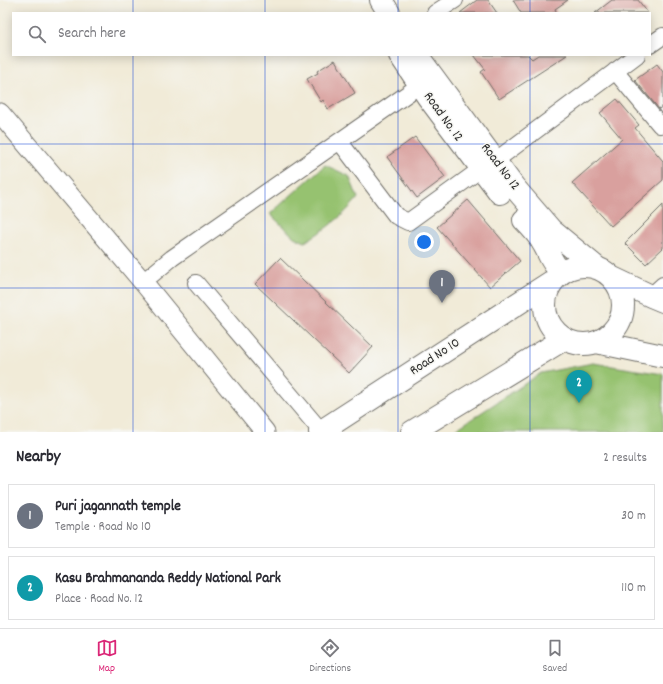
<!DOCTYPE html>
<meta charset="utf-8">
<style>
body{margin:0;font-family:Dekko,sans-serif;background:#f7f7f7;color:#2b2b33}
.you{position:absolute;left:424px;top:242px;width:14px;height:14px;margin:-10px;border:3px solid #fff;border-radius:50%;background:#1a73e8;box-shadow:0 0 0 6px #1a73e833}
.badge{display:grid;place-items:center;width:26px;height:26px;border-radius:50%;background:#db2777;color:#fff;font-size:13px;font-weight:700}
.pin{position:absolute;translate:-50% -33px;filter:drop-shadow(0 1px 2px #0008)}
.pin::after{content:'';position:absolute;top:21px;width:14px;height:12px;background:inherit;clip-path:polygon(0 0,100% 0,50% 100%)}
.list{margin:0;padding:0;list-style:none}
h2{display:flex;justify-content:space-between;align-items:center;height:52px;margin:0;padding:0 16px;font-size:17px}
h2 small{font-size:13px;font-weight:400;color:#7c7c81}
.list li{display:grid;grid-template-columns:26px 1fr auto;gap:12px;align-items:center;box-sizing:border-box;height:64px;margin:0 8px 8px;padding:0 8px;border:1px solid #e1e1e2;border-radius:0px}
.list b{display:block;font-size:15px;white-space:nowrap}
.list p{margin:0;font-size:13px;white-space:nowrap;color:#7c7c81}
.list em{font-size:13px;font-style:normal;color:#7c7c81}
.icon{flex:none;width:22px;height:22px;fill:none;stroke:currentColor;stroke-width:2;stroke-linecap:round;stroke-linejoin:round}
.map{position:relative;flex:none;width:663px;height:432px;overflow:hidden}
.search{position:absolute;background:#fff;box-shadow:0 2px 10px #0003;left:12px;right:12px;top:12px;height:44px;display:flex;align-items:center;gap:10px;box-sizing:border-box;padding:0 14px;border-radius:0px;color:#7c7c81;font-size:15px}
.sheet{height:196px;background:#fff}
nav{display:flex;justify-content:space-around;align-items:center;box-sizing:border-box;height:56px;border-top:1px solid #e1e1e2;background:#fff;font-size:11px;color:#7c7c81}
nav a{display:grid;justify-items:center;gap:2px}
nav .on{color:#db2777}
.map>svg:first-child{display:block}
.green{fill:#96c270;stroke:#60764e}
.building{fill:#d9a09e}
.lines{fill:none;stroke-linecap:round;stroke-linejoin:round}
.minor-casing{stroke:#706e68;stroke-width:18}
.tertiary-casing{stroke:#706e68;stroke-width:21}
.secondary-casing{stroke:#706e68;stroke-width:24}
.minor{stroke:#fff;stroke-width:16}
.tertiary{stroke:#fff;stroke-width:19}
.secondary{stroke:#fff;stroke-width:22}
.grid{fill:none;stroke:#1d4ed8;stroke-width:1;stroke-opacity:0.55}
.labels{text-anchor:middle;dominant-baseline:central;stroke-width:3;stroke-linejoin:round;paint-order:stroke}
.street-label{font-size:14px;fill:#2b2b2b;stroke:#f6f6f2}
</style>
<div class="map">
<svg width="663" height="432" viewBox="0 0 663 432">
<rect width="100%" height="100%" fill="#f6f6f2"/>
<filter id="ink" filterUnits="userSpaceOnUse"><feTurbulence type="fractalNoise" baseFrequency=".025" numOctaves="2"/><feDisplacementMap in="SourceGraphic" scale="8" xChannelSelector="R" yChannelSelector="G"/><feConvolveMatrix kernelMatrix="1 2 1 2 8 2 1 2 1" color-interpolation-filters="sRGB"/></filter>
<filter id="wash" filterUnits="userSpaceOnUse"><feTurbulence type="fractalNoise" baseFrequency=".012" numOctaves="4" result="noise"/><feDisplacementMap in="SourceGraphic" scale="16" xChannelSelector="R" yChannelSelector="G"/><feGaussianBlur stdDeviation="0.9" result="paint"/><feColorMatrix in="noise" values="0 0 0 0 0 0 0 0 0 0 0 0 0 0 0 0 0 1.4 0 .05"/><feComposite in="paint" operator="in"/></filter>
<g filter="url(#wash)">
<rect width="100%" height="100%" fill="#f1ebd8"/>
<path class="green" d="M325,165l24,11 9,22c-15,19 -34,32 -53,44l-11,-5 -24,-23z
M593,363l70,11v58h-211l89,-59z"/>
<g id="blocks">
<path class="building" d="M477,0h11l9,13h-37z
M513,0h55l-13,9 2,4h-36z
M612,0h26l10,13h-53z
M474,55h54l4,4 6,-4h29l-68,44 -18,-27 4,-3z
M335,60l20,33 -27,16 -5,-9 -2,2 -14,-23 11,-6 -1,-2z
M657,64l6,8v34l-4,3 -24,-29z
M617,99l22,26 -4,3 28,33v19l-52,46 -39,-43 50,-44 -22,-26z
M415,137l30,40 -28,21 -30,-41z
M468,200l52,61 -30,26 -53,-60z
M663,205v43l-17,16 -21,-21z
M280,258l93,89 -24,26 -94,-89z"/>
</g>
</g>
<g filter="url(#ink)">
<use href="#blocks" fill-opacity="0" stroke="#706e68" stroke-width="1"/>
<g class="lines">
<g class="minor-casing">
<path id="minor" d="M435,13l20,-13
M650,45l13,-9
M615,71l45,54 3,-2
M340,142l56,74 12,6 73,-53
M495,161l142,-106
M143,282l29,-24 248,-173
M196,283l125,148
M651,296l12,-11"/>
</g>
<g class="tertiary-casing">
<path id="tertiary" d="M0,113l143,169 122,150"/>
</g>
<g class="secondary-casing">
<path id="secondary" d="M381,0l8,13
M400,55l28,42 72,96
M417,55l97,132 37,43 45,37
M524,220c7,7 15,15 20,25 7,12 6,16 17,27
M545 305a39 39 0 1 1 78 0a39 39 0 1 1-78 0Z
M613,278l38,18 12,5
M596,342l67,14
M320,432l231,-150
M412,432l152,-93"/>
</g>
<use href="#minor" class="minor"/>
<use href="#tertiary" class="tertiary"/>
<use href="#secondary" class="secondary"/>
</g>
</g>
<path class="grid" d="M133,0v13M265,0v13M398,0v13M530,0v13M133,55v377M265,55v377M398,55v377M530,55v377M0,144h663M0,288h663"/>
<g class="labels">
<g class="street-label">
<text transform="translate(443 117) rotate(54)">Road No. 12</text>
<text transform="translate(500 167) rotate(53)">Road No 12</text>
<text transform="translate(435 357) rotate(-33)">Road No 10</text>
</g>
</g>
</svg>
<div class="you"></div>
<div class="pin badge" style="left:442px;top:303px;background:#6b7280">1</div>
<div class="pin badge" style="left:579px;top:403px;background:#0f9aa8">2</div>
<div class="search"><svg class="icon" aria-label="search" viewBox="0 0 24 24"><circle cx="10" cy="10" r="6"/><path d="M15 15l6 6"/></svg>Search here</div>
</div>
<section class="sheet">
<h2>Nearby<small>2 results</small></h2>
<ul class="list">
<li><span class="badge" style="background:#6b7280">1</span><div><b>Puri jagannath temple</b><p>Temple · Road No 10</p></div><em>30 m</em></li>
<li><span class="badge" style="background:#0f9aa8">2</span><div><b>Kasu Brahmananda Reddy National Park</b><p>Place · Road No. 12</p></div><em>110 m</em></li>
</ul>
</section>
<nav>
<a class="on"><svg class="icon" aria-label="map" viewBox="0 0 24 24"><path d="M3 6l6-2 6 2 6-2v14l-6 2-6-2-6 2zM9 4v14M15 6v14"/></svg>Map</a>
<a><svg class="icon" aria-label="directions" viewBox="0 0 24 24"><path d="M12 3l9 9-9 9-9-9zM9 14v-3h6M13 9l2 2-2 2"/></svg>Directions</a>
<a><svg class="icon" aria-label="saved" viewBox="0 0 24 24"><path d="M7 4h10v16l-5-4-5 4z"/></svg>Saved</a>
</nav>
